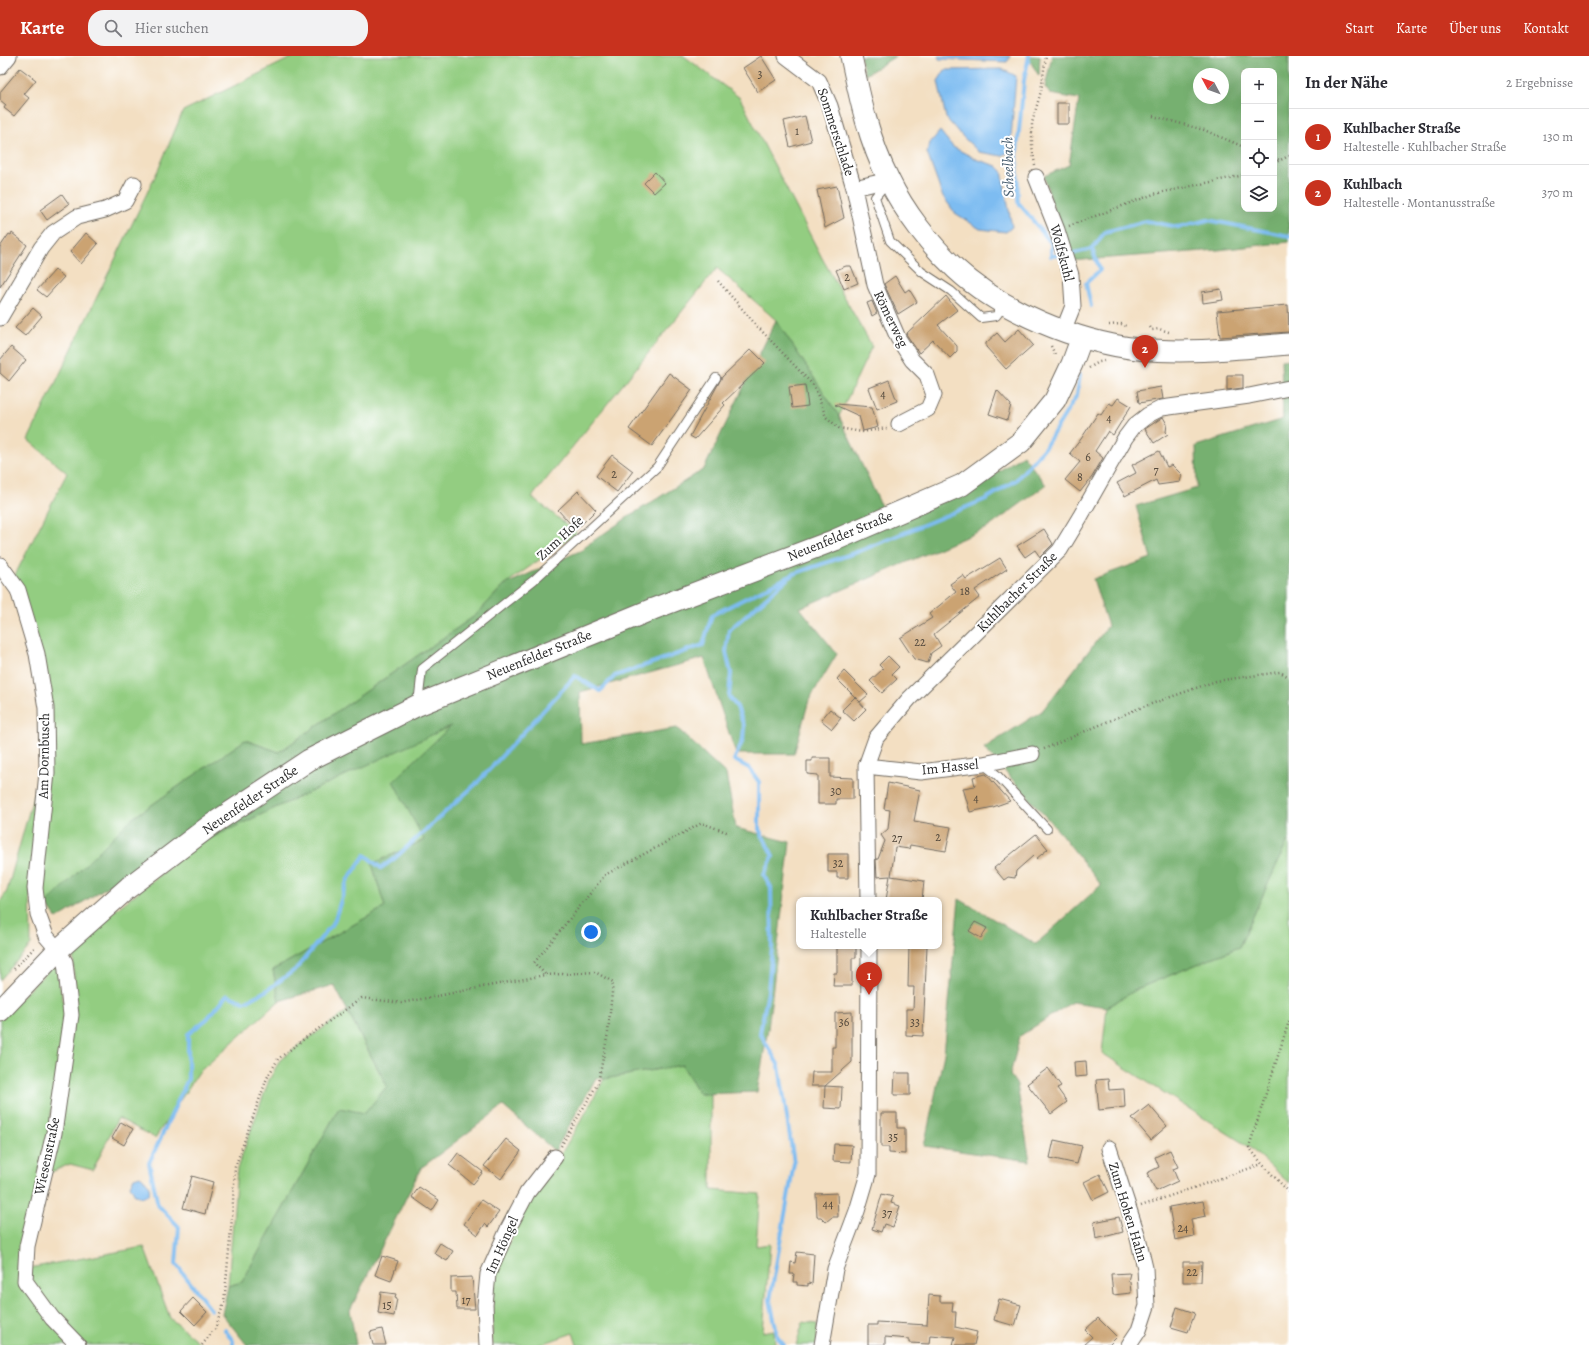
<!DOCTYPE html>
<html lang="de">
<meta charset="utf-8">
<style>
body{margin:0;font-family:Alegreya,serif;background:#f2f2f3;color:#2b2b33}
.controls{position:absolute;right:12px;top:12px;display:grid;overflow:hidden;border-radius:8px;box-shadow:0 4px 16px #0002}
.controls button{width:36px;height:36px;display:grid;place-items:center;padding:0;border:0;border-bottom:1px solid #e1e1e2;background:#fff;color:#2b2b33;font:20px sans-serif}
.compass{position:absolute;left:1193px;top:12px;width:36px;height:36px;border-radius:50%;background:#fff;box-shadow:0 4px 16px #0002;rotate:311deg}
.you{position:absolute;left:591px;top:876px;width:14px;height:14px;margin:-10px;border:3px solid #fff;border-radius:50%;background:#1a73e8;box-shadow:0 0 0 6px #1a73e833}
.badge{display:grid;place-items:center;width:26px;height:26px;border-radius:50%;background:#c8321e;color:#fff;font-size:13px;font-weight:700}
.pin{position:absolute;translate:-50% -33px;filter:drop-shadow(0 1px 2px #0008)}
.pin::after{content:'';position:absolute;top:21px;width:14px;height:12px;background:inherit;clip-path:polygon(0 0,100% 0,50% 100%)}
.popup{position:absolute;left:796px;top:841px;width:146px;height:52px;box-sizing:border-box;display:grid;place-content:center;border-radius:8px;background:#fff;filter:drop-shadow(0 1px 3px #0005);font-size:13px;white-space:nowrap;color:#7c7c81}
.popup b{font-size:15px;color:#2b2b33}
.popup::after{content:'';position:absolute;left:50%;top:100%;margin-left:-8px;border:8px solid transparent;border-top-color:#fff}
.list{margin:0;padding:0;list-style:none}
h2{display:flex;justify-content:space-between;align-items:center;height:52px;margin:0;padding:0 16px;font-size:17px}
h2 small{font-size:13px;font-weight:400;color:#7c7c81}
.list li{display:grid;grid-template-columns:26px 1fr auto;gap:12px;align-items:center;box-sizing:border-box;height:56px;padding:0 16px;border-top:1px solid #e1e1e2}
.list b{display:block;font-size:15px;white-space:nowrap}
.list p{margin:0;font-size:13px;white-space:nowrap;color:#7c7c81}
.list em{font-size:13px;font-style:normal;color:#7c7c81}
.icon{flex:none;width:22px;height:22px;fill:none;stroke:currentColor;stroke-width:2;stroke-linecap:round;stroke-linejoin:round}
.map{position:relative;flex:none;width:1289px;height:1289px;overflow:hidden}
header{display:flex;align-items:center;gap:24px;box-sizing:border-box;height:56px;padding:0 20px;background:#c8321e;color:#fff}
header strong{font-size:19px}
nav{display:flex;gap:22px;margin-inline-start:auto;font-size:14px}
.search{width:280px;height:36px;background:#f2f2f3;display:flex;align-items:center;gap:10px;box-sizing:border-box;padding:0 14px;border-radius:16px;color:#7c7c81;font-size:15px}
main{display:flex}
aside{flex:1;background:#fff}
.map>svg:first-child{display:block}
.green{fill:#93cd81;stroke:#5f7c56}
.forest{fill:#76b06f;stroke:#506e4d;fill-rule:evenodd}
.water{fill:#7dbcf1;stroke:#54748e}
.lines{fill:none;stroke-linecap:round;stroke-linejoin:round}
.stream{stroke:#7dbcf1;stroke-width:4}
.building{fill:#cba372}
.service-casing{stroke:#716a60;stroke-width:10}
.minor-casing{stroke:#716a60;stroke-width:17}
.secondary-casing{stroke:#716a60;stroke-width:23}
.path{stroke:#716a60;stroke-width:2.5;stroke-dasharray:1 3;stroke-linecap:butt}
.service{stroke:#fff;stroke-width:8}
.minor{stroke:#fff;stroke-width:15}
.secondary{stroke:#fff;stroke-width:21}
.labels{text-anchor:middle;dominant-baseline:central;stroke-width:4;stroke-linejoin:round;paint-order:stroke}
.number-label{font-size:12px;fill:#53493d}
.street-label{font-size:14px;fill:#2b2b2b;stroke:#fff}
.water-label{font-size:15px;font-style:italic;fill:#485e70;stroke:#fff}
</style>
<header>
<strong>Karte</strong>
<div class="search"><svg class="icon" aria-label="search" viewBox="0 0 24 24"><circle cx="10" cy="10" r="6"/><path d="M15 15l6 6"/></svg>Hier suchen</div>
<nav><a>Start</a><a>Karte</a><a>Über uns</a><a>Kontakt</a></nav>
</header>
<main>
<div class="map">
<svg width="1289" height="1289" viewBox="0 0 1289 1289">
<rect width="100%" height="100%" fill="#fff"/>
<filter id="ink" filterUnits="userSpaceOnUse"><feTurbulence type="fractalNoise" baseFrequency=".025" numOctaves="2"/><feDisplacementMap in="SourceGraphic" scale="8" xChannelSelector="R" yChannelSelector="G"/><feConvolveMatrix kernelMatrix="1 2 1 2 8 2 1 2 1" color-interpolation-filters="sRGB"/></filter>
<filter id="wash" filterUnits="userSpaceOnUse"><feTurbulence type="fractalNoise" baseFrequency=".012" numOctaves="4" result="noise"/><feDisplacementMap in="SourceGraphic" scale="16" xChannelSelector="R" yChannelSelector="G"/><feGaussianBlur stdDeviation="0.9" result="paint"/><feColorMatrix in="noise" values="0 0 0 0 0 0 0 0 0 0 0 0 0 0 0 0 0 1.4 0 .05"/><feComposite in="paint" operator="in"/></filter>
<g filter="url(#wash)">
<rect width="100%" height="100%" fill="#f3dfc2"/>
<path class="green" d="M295,0h389l56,42 82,160 50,88 -33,70 -63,-96 -59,-52 -185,229 45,36 -73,52 -28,30 -197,137 -34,-12 -115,80 -84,84 -6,-16 10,-176 -36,-135 53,-104 -39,-33 131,-272 24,-57z
M452,669l-28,115 -52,24 13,43 -112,63 6,31 -80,71 -44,66 -37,-20 -25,52 -23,-6 -23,10 28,-162 -2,-68 125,-100z
M41,719l-11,108 1,62 -31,35v-78l7,-11 28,-101z
M1289,782v345l-40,-36 -147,-94 5,-46 32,-19 100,-41z
M58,905l1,23 8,32 -44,265 51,64h-74v-327z
M347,955l40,75 -22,28 -26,-6 -97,174 -14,4 9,-117 32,-89 11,-20 25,-19z
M682,1009l18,29h11v96l49,4 -4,52 14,-2 -7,88 11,-2 1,15h-198l-4,-12 -34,12h-47l1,-66 36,-80 32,-45 25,-42 18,-33z
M144,1191l26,71 31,26 -1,1h-119l-51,-65 -1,-12z
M803,1266l14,2v21h-21z"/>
<path class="forest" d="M860,0h36l-31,19z
M1027,0h13l-1,20z
M1052,0h237v186l-71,8 -149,11 -25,-85 25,-11 10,-66 -29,-5 -5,-7zM1244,15h30v138h-30zM1199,18h24v24h-24z
M776,264l63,96 40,85 10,25 89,-41 45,-30 23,30 -57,42 -189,81 37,46 -28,46 -15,54h-58l-32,-96 -124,34 1,52 96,-16 49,46 10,54 54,14 -22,187 -11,63 -57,2 -18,-29 -78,14 -8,-1 -41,73 -52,-45 -82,62 -71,142 6,35h-109l-25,-31 6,-28 14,-4 97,-174 26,5 22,-27 -53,-101 -55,16 -6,-31 112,-63 -13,-43 52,-24 -31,-59 58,-55 -253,118 -14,-7 -127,82 -11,-15 84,-84 115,-80 34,12 197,-137 28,-30 78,-35 8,-7 41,-28 73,-46z
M1289,303v479l-50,109 -100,41 -32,19 -35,-5 -52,34 -10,39 7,10 13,76 -106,-15 20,-92 15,-155 77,45 65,-59 -39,-50 -78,-87 58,-37 66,-85 -15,-47 58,-21 -15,-52 61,-18 -1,-42 87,-27 -2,-59z"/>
<path class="water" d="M938,0h72l-3,6 -68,-3z
M1002,13l14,7 -6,75 -8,5 -23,-4 -17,-16 -16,-18 -8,-37 7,-11z
M940,75l13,16 25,13 19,6 5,5 10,56 -6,5 -26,-3 -25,-16 -13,-18 -15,-42 3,-10z
M140,1120c6,5 11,9 9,18l-7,3 -7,-2 -5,-10 4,-7z"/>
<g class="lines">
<path class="stream" d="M1029,0l-5,24 -7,71 1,51 33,41v13l19,-2 22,-5 13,-17 41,-11 32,6 30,-7 81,16
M1091,250l-5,-23 14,-13 -8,-21
M211,1254l-35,-46 3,-37 -21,-22 -9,-42 39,-84v-45l19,-15 20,-24 17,7 22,-11 30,-22 38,-47 13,-41 18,-26 16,13 14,-10 82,-75 98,-107 25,15 15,-15 88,-31 9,-30 76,-38
M225,1274l8,11v4
M784,1289l-6,-7 -8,-38 24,-137 -15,-97 -19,-33 8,-41 4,-45 -1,-60 -7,-12 9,-19 -14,-27v-47l-10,-14 -15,-8 9,-20 1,-14 -7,-19 -8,-10 2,-24 -5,-21 3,-22 64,-56 67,-23 126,-52 30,-19 29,-33 32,-52 3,-20"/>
</g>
<g id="blocks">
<path class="building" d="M761,0l15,24 -18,12 -15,-24z
M20,12l16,12 -12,14 5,4 -15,18 -10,-8 2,-3 -6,-5v-8z
M1057,47h12v21h-12z
M805,60l6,25 -21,6 -6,-26z
M655,116l10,11 -11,10 -10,-10z
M837,130l7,32 -19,10 -8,-38z
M62,138l7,10 -22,16 -7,-10z
M12,177l15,12 -27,42v-40l9,-13 2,1z
M86,177l12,11 -17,20 -11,-12z
M846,210h5l7,17 -14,6 -8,-19z
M55,214l9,7 -18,20 -9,-7z
M895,220l10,16 4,-3 8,13 -19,12 -14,-30z
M1221,233l2,11 -20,3 -1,-11z
M946,240l11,14 -19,15 19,21v5l-7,7 -17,-18 -14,13 -13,-19z
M872,245l5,12 -5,3 -5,-13z
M1288,249l1,27 -69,5 -3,-26z
M33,252l9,8 -17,20 -10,-8z
M1019,273l14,16 -27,24 -20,-22v-4l11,-10 8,9z
M11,291l15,13 -17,21 -9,-8v-13z
M751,293l14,14 -42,40 2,2 -30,34 -5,-3 32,-59z
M669,317l23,17 -40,56 -23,-17z
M1227,319h16v13l-16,2z
M889,324l8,21 -20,8 -8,-21z
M805,329l3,21 -16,2 -3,-21z
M1161,331l2,12 -24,4 -2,-12z
M997,334l14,15 -4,15 -18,-6z
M1118,342l13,8 -18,29 -5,-4 -13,20 8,7 -11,19 -12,15 -15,-12 15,-18 -10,-9 11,-14 17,-26 3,2 8,-12 4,2z
M836,348l36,3 6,20 -15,4 -4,-15 -24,-11z
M1163,361l4,7 -1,8 2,2 -14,9 -9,-14z
M1159,395l8,16 5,-2 10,10 -2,7 -22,3 -2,-5 -31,16 -8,-13 19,-10 -4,-8z
M612,399l21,16 -16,21 -21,-16z
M578,435l18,19 -20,20 -18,-20z
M1044,473l9,15 -13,13 -5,-7 -10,7 -8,-11z
M1000,502l7,11 -32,21 5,7 -46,37 7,12 -10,7 -3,10 -14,-4 -14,-21 32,-20 -3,-4 27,-22 -6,-8 13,-9 3,4z
M888,600l11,11 -7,7 5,5 -15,14 -12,-12 13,-12 -4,-4z
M844,615l24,24 -8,7 -23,-23z
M855,641l11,12 -12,12 -12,-11z
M830,653l11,9 -9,11 -11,-9z
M812,702h18v19l23,1v21h-17v5h-18v-29l-11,-1v-13h5z
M986,718l24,27 -17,6 -23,5 -7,-24 12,-2 -2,-9z
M888,727l32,7 -6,31 37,6 -5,24 -36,-6 -1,4 -14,-2 -4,29 33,5 -2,19h-36l4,-24 -13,1 -1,-18h2l7,-18 -4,-6 7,-6 2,-19 -6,-1z
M1036,778l12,15 -12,10 -3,-3 -17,15 -1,7 -7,-1 -4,3 -10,-12z
M828,798h20v24h-11v-6h-9z
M975,866l12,6 -6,10 -12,-7z
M837,890h19v12h-4v28h-19l1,-13h3z
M909,890h18l-4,90 -17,-1v-26h7l1,-22h-6z
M852,956v50l-27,24 17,1 -1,22 -17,-1 1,-22h-14l1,-14h20v-25h3v-34z
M1086,1005l1,15 -12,1 -1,-15z
M1048,1012l13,18 -4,2 10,14 -16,12 -24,-30z
M895,1017h15v22h-16z
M1108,1023l1,11 15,-1 1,18 -26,3 -3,-30z
M1149,1049l18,21 -16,14 -19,-22z
M881,1057h16v15h8v26l-16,-1v-6h-8z
M121,1066l12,7 -9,16 -12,-7z
M506,1083l15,12 -20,28 -17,-13z
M1054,1084l28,6 -5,18 -27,-6z
M834,1088l18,1 -1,17 -18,-1z
M1170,1094l8,17 -5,2 5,12 -22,10 -9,-18 12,-6 -4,-10z
M458,1097l25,19 -10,12 -24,-19z
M1100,1118l9,18 -16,8 -9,-18z
M192,1120l21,6 -8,32 -22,-6z
M419,1131l20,13 -7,11 -20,-14z
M837,1137l1,24h-6l-6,5 -5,-5h-4l-1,-23z
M882,1138l11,3 -2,6 9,3 -7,21 -9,-3 -3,8 -9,-3z
M481,1144l18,12 -11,15 -3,-3 -7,11 -14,-11z
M1203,1145l3,15 -15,3 3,17 -19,4 -6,-33z
M1119,1161l4,15 -27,7 -2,-17z
M440,1187l13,8 -6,10 -13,-8z
M797,1196l17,2 -2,30 -4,-1v3l-11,-1v-3h-4l1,-8h-4l1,-12 4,1z
M382,1200l16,5 -7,20 -16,-6z
M1183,1206h19l-1,20h-18z
M1130,1217l-2,8 2,1 1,11 -18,2 -2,-21z
M472,1221l3,32h-18l-1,-17h-5v-14z
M381,1236l15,2 -1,3 2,1 -3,18 -16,-3z
M929,1239l11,1v6h13l-1,10h4l-1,15 22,5 -3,13h-21l2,-8 -25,-2 -1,9 -20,-1v-4l-24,-2v8h-17v-20h9v-3l50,3z
M193,1242l14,14 -12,13 -14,-14z
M999,1243l22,6 -6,21 -21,-6z
M1177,1251l18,6 -7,19 -17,-5z
M1098,1262l19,19 -8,8h-26l9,-8 -7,-7z
M382,1273l4,16h-13l-3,-13z"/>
</g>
</g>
<g filter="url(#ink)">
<use href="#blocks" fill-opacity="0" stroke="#716a60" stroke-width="1"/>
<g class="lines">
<g class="service-casing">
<path id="service" d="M888,125l-13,16 15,44 32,31 29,19 30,27 15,-2 9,-12
M418,648l4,-35 112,-89 123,-113 59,-89
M983,708l14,11 50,54"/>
</g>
<g class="minor-casing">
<path id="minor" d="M786,0l33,25 11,25 24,82 35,-8
M0,11l9,-11
M1036,121l21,53 14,45 2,31 -10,25
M854,132l21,97 23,53 14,22 15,15 7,20 -6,14 -29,15
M0,262l41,-70 12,-15 24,-16 28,-7 20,-9 9,-17
M0,509l18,25 19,64 9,54 1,65 -12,115 3,26 8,22 12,14 7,12 6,53 -17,118 -27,113 -2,35 27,37 26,27
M866,710l55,6 62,-8 49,-10
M868,844l-2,-134 10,-28 33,-39 151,-149 20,-33 45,-79 9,-12 14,-11 14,-7 87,-12 40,-8
M1109,1092l28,86 8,34 2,38 -8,24 -10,15
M487,1289l-2,-40 3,-31 20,-45 19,-36 28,-36
M822,1289l13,-76 22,-58 11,-37 1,-228"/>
</g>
<g class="secondary-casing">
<path id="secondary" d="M851,0c9,43 18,85 38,124 15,31 41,65 67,89 45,42 121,73 182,80 51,5 101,-1 151,-5
M0,955l58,-61 71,-63 82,-62 98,-65 109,-55 235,-96 182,-69 127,-55 59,-43 34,-42 17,-36 10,-27"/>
</g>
<path class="path" d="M1153,60l51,14 40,17
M1274,102l6,2
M1274,107l15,-7
M1035,109l-3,-19v-23l9,-32 5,-35
M1069,170l85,-32 90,-19
M718,225l39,45 57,60 12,31 13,11 23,4 25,-4
M1109,269l12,-1 7,3
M1150,271l2,3 7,-1 10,3
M1051,290l5,11
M1089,312l10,-6 5,-1
M1044,693l93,-40 79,-28 64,-9 9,5
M14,913l21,-22
M545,918l-11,-11 71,-88 97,-52 27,10
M1289,965l-40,126 13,17 27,28
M1141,1150l121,-42
M202,1289l13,-16 9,-26 8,-85 3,-51 32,-89 11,-19 26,-20 58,-41 39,5 144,-28 50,-3 18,10 -5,51 -10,50 -37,63"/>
<use href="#service" class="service"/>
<use href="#minor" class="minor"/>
<use href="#secondary" class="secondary"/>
</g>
</g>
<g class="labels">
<g class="number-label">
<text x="760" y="18">3</text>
<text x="797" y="75">1</text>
<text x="847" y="221">2</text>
<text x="883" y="338">4</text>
<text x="1109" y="362">4</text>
<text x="1088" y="401">6</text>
<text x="1156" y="414">7</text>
<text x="614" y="418">2</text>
<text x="1080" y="421">8</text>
<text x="965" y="535">18</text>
<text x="920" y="586">22</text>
<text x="836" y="735">30</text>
<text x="976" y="742">4</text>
<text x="938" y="781">2</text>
<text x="897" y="782">27</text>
<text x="838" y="807">32</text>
<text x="844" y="966">36</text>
<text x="915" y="966">33</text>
<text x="893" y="1081">35</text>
<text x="828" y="1148">44</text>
<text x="887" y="1157">37</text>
<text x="1183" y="1172">24</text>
<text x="1192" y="1216">22</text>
<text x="466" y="1244">17</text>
<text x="387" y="1249">15</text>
</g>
<g class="street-label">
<text transform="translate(836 76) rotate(72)">Sommerschlade</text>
<text transform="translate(1062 197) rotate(75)">Wolfskuhl</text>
<text transform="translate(891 263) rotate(64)">Römerweg</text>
<text transform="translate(840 480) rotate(-22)">Neuenfelder Straße</text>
<text transform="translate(560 482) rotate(-43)">Zum Hofe</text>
<text transform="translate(1017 536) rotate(-45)">Kuhlbacher Straße</text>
<text transform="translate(539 599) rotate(-22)">Neuenfelder Straße</text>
<text transform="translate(44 700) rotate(-89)">Am Dornbusch</text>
<text transform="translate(950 711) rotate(-6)">Im Hassel</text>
<text transform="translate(250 744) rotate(-34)">Neuenfelder Straße</text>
<text transform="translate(47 1100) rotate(-78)">Wiesenstraße</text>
<text transform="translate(1128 1156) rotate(73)">Zum Hohen Hahn</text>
<text transform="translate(502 1189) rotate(-66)">Im Höngel</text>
</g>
<g class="water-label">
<text transform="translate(1008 111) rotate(-91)">Scheelbach</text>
</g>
</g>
</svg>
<div class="controls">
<button>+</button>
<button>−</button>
<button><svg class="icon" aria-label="locate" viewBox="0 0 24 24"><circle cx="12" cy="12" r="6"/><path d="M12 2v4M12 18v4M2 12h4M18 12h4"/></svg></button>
<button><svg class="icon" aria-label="layers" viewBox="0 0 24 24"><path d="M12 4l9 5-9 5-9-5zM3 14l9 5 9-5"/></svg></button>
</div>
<svg class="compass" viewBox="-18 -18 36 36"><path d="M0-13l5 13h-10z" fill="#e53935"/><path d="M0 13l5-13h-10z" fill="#7c7c81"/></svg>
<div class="you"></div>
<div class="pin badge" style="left:869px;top:939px">1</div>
<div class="popup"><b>Kuhlbacher Straße</b>Haltestelle</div>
<div class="pin badge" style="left:1145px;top:312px">2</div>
</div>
<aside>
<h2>In der Nähe<small>2 Ergebnisse</small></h2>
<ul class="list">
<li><span class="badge">1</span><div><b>Kuhlbacher Straße</b><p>Haltestelle · Kuhlbacher Straße</p></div><em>130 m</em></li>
<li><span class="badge">2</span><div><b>Kuhlbach</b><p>Haltestelle · Montanusstraße</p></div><em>370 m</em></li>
</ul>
</aside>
</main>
